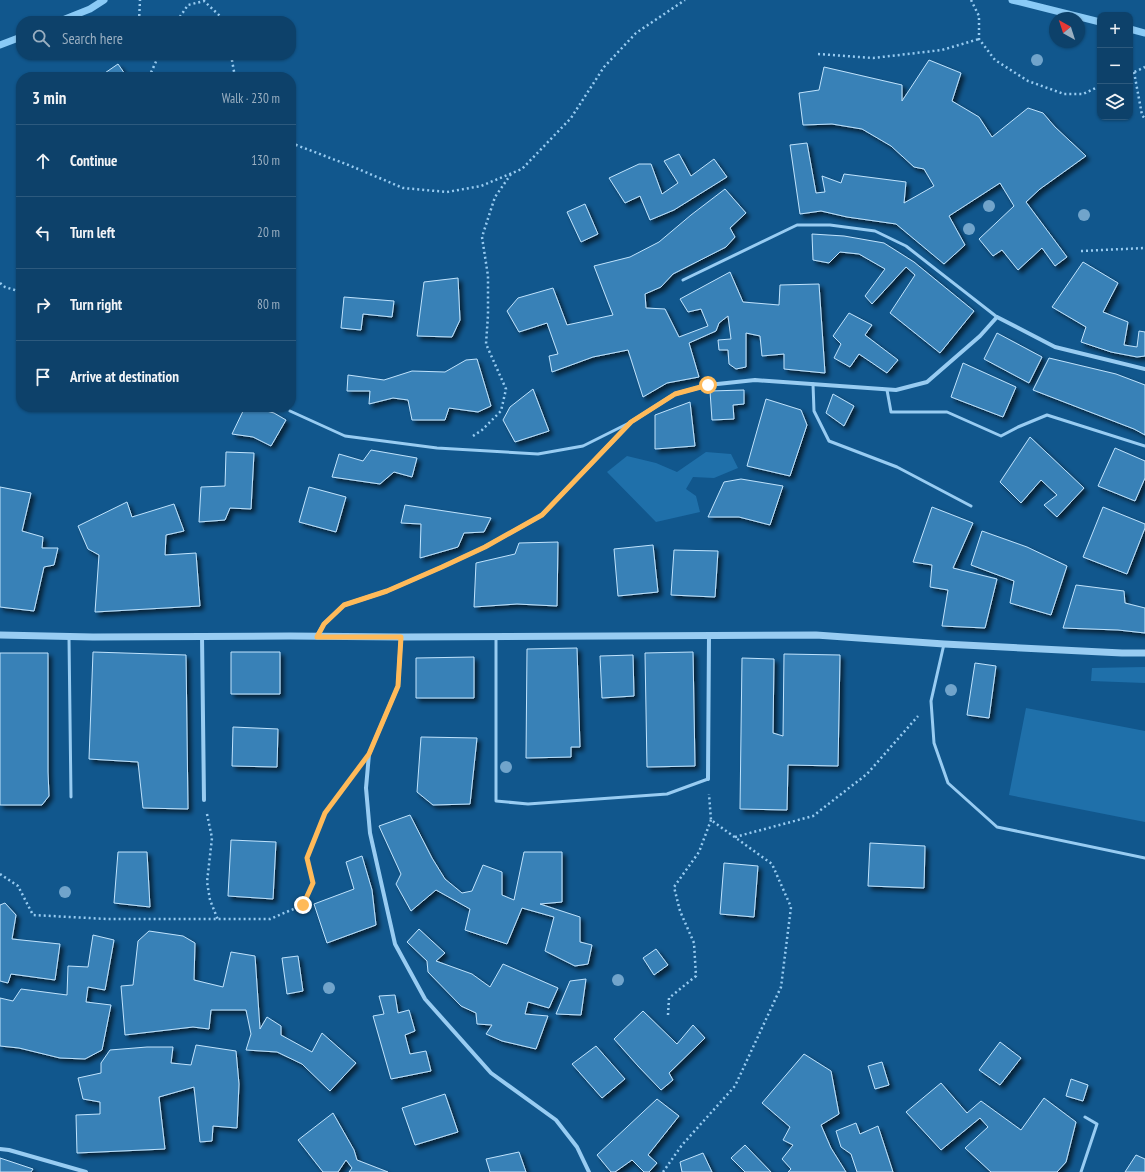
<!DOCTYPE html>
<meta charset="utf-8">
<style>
body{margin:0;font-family:"PT Sans Narrow",sans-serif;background:#1b4c72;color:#f1f3f6}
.controls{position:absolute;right:12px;top:12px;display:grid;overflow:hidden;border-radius:8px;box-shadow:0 1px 3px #0004}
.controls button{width:36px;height:36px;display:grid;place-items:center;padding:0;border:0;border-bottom:1px solid #2d5a7e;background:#0d416a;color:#f1f3f6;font:20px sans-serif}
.compass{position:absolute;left:1049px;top:12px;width:36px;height:36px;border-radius:50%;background:#0d416a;box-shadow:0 1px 3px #0004;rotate:321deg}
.stop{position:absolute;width:12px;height:12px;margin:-9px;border:3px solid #ffba59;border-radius:50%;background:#fff}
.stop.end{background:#ffba59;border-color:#fff;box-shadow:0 1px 4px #0008}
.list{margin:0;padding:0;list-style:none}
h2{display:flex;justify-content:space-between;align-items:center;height:52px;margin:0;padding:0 16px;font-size:17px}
h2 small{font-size:13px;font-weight:400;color:#9aafc1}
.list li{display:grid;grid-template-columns:26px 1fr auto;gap:12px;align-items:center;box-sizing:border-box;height:72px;padding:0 16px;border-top:1px solid #2d5a7e}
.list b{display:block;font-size:15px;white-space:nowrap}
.list em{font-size:13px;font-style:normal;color:#9aafc1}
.icon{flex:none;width:22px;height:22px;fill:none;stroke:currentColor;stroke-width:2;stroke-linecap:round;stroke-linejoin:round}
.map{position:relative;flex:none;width:1145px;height:1172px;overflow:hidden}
.search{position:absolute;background:#0d416a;box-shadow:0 1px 3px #0004;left:16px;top:16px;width:280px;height:44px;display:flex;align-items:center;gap:10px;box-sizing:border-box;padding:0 14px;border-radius:16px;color:#9aafc1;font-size:15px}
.panel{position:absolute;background:#0d416a;box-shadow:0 1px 3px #0004;left:16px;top:72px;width:280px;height:340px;border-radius:16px}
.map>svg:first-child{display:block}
.green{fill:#1f70aa}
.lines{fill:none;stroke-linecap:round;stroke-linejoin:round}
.stream{stroke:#8acaf6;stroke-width:7}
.building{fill:#3981b7;stroke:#bfe3fd;filter:url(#shadow)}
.path{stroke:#98ccf2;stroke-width:2.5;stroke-dasharray:2 3;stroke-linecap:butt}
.service{stroke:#98ccf2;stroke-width:3}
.minor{stroke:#98ccf2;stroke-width:4}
.tertiary{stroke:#98ccf2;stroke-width:7}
.tree{fill:#71a4cb}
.route{stroke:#ffba59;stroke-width:5}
</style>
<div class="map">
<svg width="1145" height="1172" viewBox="0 0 1145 1172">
<defs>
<filter id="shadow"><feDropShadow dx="3.5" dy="3.5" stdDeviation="2" flood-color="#0009"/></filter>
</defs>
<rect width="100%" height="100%" fill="#11578d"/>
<path class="green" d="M706,452l25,2 7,14 -24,10 -21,-1 -7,12 10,7 4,16 -44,10 -49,-50 20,-16 29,7 21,9z
M1145,667v16l-54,-2 1,-13z
M1026,708l119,23v91l-136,-27z"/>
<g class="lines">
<path class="stream" d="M1012,0l88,22
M60,21l30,-12 14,-9
M1130,29l15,4
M0,45l21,-8"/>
</g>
<path class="building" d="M929,60l32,13 -9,28 27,16 13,20 36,-29 15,5 12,14 31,29 -46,33 -14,13 41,55 -12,9 -13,-18 -24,22 -16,-20 -9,6 -14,-17 35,-33 -14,-23 -51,33 16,29 -21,19 -48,-40 -49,-7 -26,-6 -21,3 -10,-69 17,-2 9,50 9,-1 -3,-16 19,7 3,-9 62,8 -2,21 30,-17 -10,-17 -10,-2 -23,-21 -29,-17 -30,-5 -29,1 -4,-32 20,-3 5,-23 78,18v16z
M118,64l9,13h-28z
M679,154l12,22 23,-17 13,18 -53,33 -24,10 -10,-24 -15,7 -16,-25 30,-14h12l11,30 16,-11 -14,-22z
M725,189l21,24 -16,15 5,9 -9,10 -53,27 -12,13 -16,7 1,14 19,1 14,28 29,-11 -7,-17 -13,3 -8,-13 50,-27 13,30 36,3 1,-20 39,-1 6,89 -41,-4v-15l-22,2 -2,-20 -14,-3v34l-10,2 -7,-5 -1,-14h-9l-1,-10 13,-1 -3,-23 -9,7 -3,8 -27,12 10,34 -32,6 -24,14 -15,-47 -35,7 -41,15 -3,-16 9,-2 -11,-31 -28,9 -12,-21 11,-13 35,-10 14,37 46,-10 -19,-49 36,-9 29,-15 32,-27z
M585,204l13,30 -17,8 -14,-30z
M812,234l32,2 40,7 30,19 60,49 -34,42 -50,-40 25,-38 -9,-8 -34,37 -7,-8 20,-27 -26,-15 -19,-2 -11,11 -16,-3z
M1083,262l35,21 -15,29 25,10 -4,23 13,2 2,-16 6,1v24l-8,1 -26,-5 -30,-10 5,-15 -34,-20z
M458,278l2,42 -8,17 -35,-1 7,-54z
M344,297l50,4 -2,16 -29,-3 -2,16 -20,-2z
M849,313l23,12 -7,10 33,25 -11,13 -28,-19 -9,13 -16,-9 7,-14 -8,-8z
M997,333l45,24 -13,26 -45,-24z
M1049,358l67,16 29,11v50l-11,-6 -101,-39z
M477,359l14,47 -13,6 -29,-4 -4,12h-33l-4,-20 -15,-2 -24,6 1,-13h-23l1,-16 36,5 28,-9 33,1 21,-12z
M963,363l53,24 -13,30 -52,-20z
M533,389l16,42 -34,11 -12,-22 7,-13z
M744,390v14l-11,1 1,14 -22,1 -2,-29z
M833,394l21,12 -10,20 -18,-13z
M766,399l35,11 6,15 -17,51 -43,-10z
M690,402l5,44 -40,3v-34z
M245,407h6l23,6 12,7 -15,26 -18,-9 -21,-3z
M1030,437l54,51 -27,29 -13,-12 13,-10 -16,-15 -20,23 -21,-21z
M1115,448l30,13v17l-10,23 -37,-15z
M371,450l46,8 -5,19 -18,-5 -14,12 -48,-7 7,-23 24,7z
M226,452l28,1 -3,56 -21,-1 -5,12 -26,2 2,-35 24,-1z
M741,479l42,7 -13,39 -31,-8h-31l16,-35z
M0,487l31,6 -9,38 21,6 -1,11h16l-4,17 -10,2 -10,44 -34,-4z
M309,487l37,10 -10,35 -37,-10z
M127,502l5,15 42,-13 10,27 -18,4 -1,20 31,-2 4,53 -105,6 4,-57 -11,-6 -10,-23z
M405,505l86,13 -7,14 -20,1 -6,14 -38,11 1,-34 -20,-1z
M932,507l41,16 -20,45 44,11 -12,49 -43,-2 6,-36 -18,-3 2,-22 -19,-3z
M1103,507l42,17v4l-18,46 -44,-17z
M982,531l45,16 40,19 -16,49 -41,-12 4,-22 -43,-16z
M558,542l-1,64 -40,-2 -43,3 2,-44 39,-9 4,-11z
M653,545l5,47 -40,4 -4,-47z
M674,550l44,1 -3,46 -44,-2z
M1076,585l48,6 1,12 20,5v25l-27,-3 -55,-2z
M577,648l3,99h-9v10l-45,1 1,-109z
M93,652l93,3 2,154 -45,-1 -5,-46 -49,-3z
M231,652h49v42h-49z
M693,652l2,114 -48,1 -2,-114z
M0,653h48v119l1,24 -7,9h-42z
M784,654l56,1 -2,111 -50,-1 -1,45 -47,-1 2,-151 32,1 -1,74 10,3z
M633,655l1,41 -32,2 -2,-42z
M474,657v41h-58v-40z
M975,663l21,3 -7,52 -22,-3z
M233,727l45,2 -1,38 -45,-1z
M421,737l56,1 -7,66 -37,1 -16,-13z
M410,815l22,43 13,21 17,14 10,-2 11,-26 19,7v23l12,5 10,-48h38v50l-22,2 40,13v25l12,3 -4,19 -13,2 -30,-15 9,-34 -32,-9 -15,36 -42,-14 5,-21 -34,-19 -25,21 -15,-27 5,-10 -22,-48z
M231,840l45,2 -3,57 -45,-3z
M870,843l55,3 -1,42 -56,-2z
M118,852h29l3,55 -36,-4z
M362,856l10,34 4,35 -49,18 -13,-39 40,-15 -8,-27z
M724,863l34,3 -4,51 -34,-3z
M5,903l11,12 -4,24 48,5 -5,36 -44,-6 -3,9 -8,-2v-76z
M419,929l26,24 -9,8 36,13 18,13 13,-23 55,24 -9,20 -21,-6 -3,12 23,2 -12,33 -34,-8 -16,-7 6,-9 -15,-1 -1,-11 -15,-7 -33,-34 -1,-11 -20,-19z
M149,931l34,5 12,7 -1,37 29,7 8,-35 24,4 5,73 7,-12 14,9v9l31,17 10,-19 34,30 -26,28 -28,-27 -25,-12 -31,-2 5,-16 -5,-24h-35l-2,19 -16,-2 -68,8 -4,-49 12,-1 5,-44z
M93,935l21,5 -9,50 -17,-3 -2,15 25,3 -9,45 -17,9 -25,-1 -41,-10 -19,-2v-48l13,3 8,-12 46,6 1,-29 20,1z
M656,949l12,16 -14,10 -11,-17z
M298,956l5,35 -16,3 -5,-36z
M586,979l-5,36 -25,-1 14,-33z
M395,995l3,18 11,-3 6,21 -10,4 5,19 16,-3 5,20 -40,8 -18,-63 11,-2 -5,-18z
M643,1011l34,33 16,-19 12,13 -36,35 4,7 -12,10 -23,-24 -24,-27z
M1000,1042l21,16 -21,27 -21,-15z
M196,1045l40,6 3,33 -2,44 -24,-2 -1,15 -12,1 -6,-55 -35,10 6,52 -88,4 -1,-38 24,-1v-12l-17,-3 -5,-21 23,-5v-10l9,-13 37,-3h26l-2,16 20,2z
M596,1046l29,33 -23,19 -30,-34z
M804,1054l27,17 8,43 -18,11 10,23 15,24h-58l3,-3 -9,-10 11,-14 -10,-5 7,-13 -28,-24z
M882,1062l7,23 -14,4 -7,-23z
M1071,1079l17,6 -5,16 -17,-5z
M941,1083l26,30 14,-12 40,29 23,-32 32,24 -10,40 -9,10h-66l-26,-24 23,-21 -8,-9 -39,32 -35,-38z
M445,1094l13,38 -43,13 -13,-37z
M657,1099l22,17 -31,39 9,8 -8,9h-5l-12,-12 -17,12h-4l-14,-17z
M333,1113l21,37 3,10 31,12h-39l3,-4 -6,-8 -8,12h-15l-25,-32z
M856,1123l4,11 18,-8 15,46h-36l-6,-18 -10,-7 -5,-16z
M745,1145l26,27h-26l-14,-14z
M519,1152l7,20h-36l-4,-13z
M703,1153l9,19h-30l-2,-10z
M1136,1155l9,4v13h-20z
M0,1158l33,11 -2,3h-31z"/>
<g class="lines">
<path class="path" d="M971,0l8,16v23l16,21 33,21 36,13h19l17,-8
M139,21l1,-21
M177,21l11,-16 16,-4 16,15 1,5
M818,54l55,4 69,-8 37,-11
M231,55l4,22
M1134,72l8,43 3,4
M1130,74l15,-7
M149,77l10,-22
M291,143l60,23 52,22 44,4 34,-6 41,-17 49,-51 33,-51 32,-34 49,-33
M1081,251l64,-3
M0,283l5,4 16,5
M473,436l9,-6 19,-19 5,-22 -20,-45 2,-29v-39l-6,-39 13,-40 16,-23
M207,814l5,24 -5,44 3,18 8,20
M735,837l78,-21 54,-42 51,-58
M0,874l18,12 15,29 74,4h163l33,-14 10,-22 -6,-25 18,-45 27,-37
M668,1015l1,-17 27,-22 -2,-33 -14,-32 -6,-24 25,-35 12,-32
M663,1172l19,-27 53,-59 46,-99 10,-80 -19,-43 -61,-44 -2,-26"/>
<path class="service" d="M683,280l114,-55h33l45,6 31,15 91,71
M813,384l1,27 15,30 68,26 74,39
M887,390l4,22h56l54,24 17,-9 29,-12 98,31
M290,411l55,25 92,12 101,6 45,-8 46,-23
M496,637v164l32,3 139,-10 41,-15
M69,638l2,159
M944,644l-13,57 3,42 14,40 49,44 148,31
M1081,1172l16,-48 -12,-7"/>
<path class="minor" d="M202,636l2,164
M317,636l7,-12 20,-19 43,-14 55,-24 43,-20 57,-32 89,-93 44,-28 33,-9 47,-5 141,10 31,-8 53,-46 17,-19 58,30 90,22
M401,637l-3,49 -29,68 -3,34 4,45 25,111 30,55 66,74 65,47 21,27 12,25
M708,779l1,-144
M0,1149l9,1 77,22"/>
<path class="tertiary" d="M0,635l93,2 197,-1 111,1 415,-2 128,9 178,9h23"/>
</g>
<g class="tree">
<circle cx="1037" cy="60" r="6"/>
<circle cx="989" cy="206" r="6"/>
<circle cx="1084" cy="215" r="6"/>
<circle cx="969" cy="229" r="6"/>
<circle cx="951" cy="690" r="6"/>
<circle cx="506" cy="767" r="6"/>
<circle cx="65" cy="892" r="6"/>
<circle cx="618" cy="980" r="6"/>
<circle cx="329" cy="988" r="6"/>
</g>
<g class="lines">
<path class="route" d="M303,905l10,-22 -6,-25 18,-45 44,-59 29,-68 3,-49h-84l7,-13 20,-19 43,-14 55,-24 43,-20 57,-32 89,-93 44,-28 33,-9"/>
</g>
</svg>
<div class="controls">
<button>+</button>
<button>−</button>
<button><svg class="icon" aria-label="layers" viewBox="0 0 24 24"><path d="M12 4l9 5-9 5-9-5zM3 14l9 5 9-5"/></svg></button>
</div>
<svg class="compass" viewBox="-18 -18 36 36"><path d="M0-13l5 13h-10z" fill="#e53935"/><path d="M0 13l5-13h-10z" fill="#9aafc1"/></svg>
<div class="stop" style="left:708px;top:385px"></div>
<div class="stop end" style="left:303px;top:905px"></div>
<div class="search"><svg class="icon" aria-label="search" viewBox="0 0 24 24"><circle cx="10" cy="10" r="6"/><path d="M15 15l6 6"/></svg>Search here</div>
<section class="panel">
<h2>3 min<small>Walk · 230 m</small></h2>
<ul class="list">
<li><svg class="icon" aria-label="ahead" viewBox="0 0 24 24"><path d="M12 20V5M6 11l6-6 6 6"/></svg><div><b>Continue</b></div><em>130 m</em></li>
<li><svg class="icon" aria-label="left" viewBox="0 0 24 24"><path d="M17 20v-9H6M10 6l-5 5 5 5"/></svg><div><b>Turn left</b></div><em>20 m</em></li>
<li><svg class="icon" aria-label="right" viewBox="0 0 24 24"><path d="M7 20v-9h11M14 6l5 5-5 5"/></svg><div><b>Turn right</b></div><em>80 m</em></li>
<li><svg class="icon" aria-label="arrive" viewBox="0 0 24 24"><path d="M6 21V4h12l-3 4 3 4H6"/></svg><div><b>Arrive at destination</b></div></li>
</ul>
</section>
</div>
